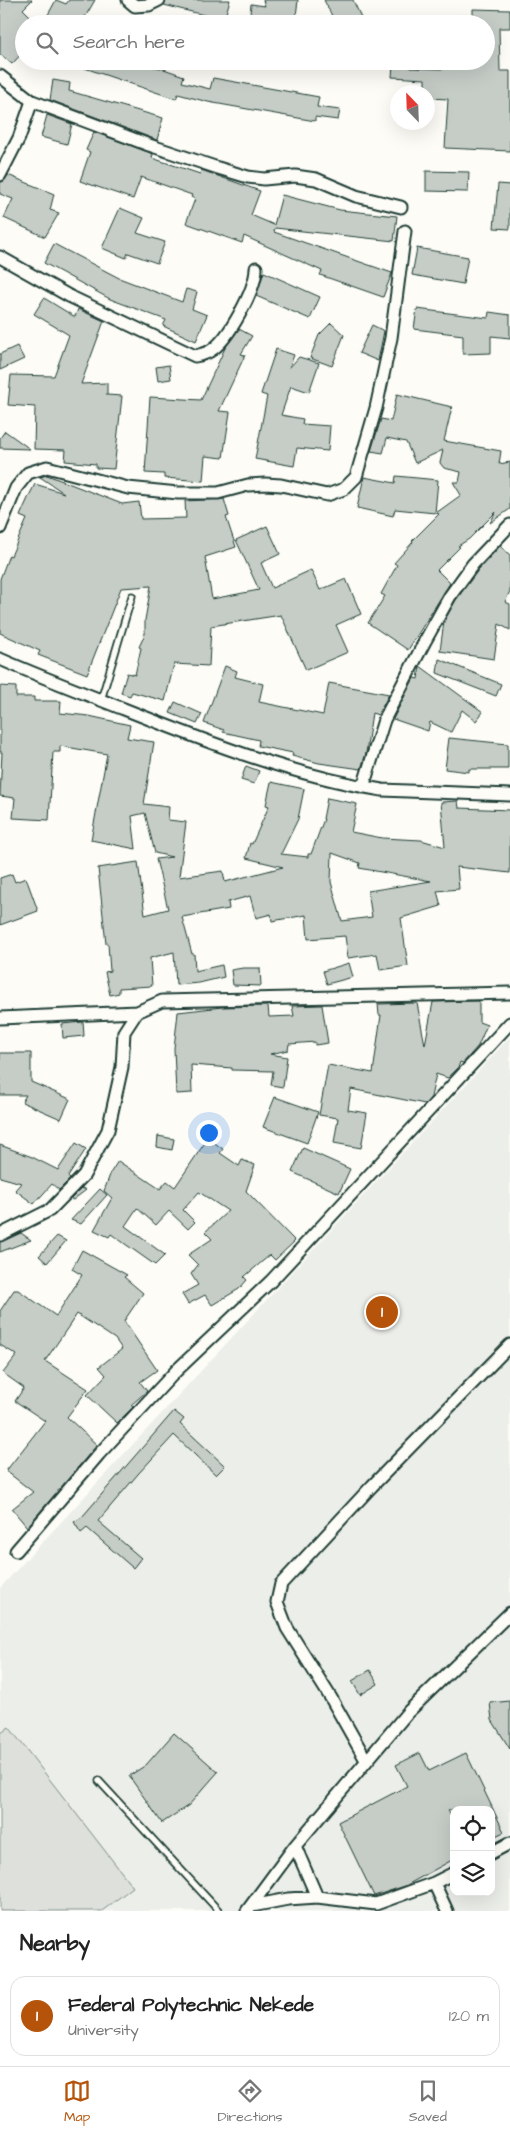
<!DOCTYPE html>
<style>
body{margin:0;font-family:"Architects Daughter",sans-serif;background:#f6f6f6;color:#222}
.controls{position:absolute;right:15px;bottom:15px;display:grid;overflow:hidden;border-radius:10px;box-shadow:0 5px 20px #0002}
.controls button{width:45px;height:45px;display:grid;place-items:center;padding:0;border:0;border-bottom:1px solid #e0e0e0;background:#fff;color:#222;font:25px sans-serif}
.compass{position:absolute;left:390px;top:85px;width:45px;height:45px;border-radius:50%;background:#fff;box-shadow:0 5px 20px #0002;rotate:337deg}
.you{position:absolute;left:208px;top:1132px;width:18px;height:18px;margin:-12px;border:4px solid #fff;border-radius:50%;background:#1a73e8;box-shadow:0 0 0 8px #1a73e833}
.badge{display:grid;place-items:center;width:32px;height:32px;border-radius:50%;background:#b45309;color:#fff;font-size:16px;font-weight:700}
.pin{position:absolute;translate:-50% -50%;border:2px solid #fff;box-shadow:0 1px 5px #0006}
.list{margin:0;padding:0;list-style:none}
h2{display:flex;justify-content:space-between;align-items:center;height:65px;margin:0;padding:0 20px;font-size:21px}
h2 small{font-size:16px;font-weight:400;color:#767676}
.list li{display:grid;grid-template-columns:32px 1fr auto;gap:15px;align-items:center;box-sizing:border-box;height:80px;margin:0 10px 10px;padding:0 10px;border:1px solid #e0e0e0;border-radius:15px}
.list b{display:block;font-size:19px;white-space:nowrap}
.list p{margin:0;font-size:16px;white-space:nowrap;color:#767676}
.list em{font-size:16px;font-style:normal;color:#767676}
.icon{flex:none;width:28px;height:28px;fill:none;stroke:currentColor;stroke-width:2;stroke-linecap:round;stroke-linejoin:round}
.map{position:relative;flex:none;width:510px;height:1911px;overflow:hidden}
.search{position:absolute;background:#fff;box-shadow:0 5px 20px #0002;left:15px;right:15px;top:15px;height:55px;display:flex;align-items:center;gap:12px;box-sizing:border-box;padding:0 18px;border-radius:28px;color:#767676;font-size:19px}
.sheet{height:155px;background:#fff}
nav{display:flex;justify-content:space-around;align-items:center;box-sizing:border-box;height:70px;border-top:1px solid #e0e0e0;background:#fff;font-size:14px;color:#767676}
nav a{display:grid;justify-items:center;gap:2px}
nav .on{color:#b45309}
.map>svg:first-child{display:block}
.built{fill:#eceee9;fill-rule:evenodd}
.green{fill:#dde0db;stroke:#7e8e88}
.building{fill:#c6cdc7;stroke:#1f3d34;fill-rule:evenodd}
.lines{fill:none;stroke-linecap:round;stroke-linejoin:round}
.service-casing{stroke:#1f3d34;stroke-width:9}
.minor-casing{stroke:#1f3d34;stroke-width:15}
.service{stroke:#fdfcf7;stroke-width:5.5}
.minor{stroke:#fdfcf7;stroke-width:11}
</style>
<div class="map">
<svg width="510" height="1911" viewBox="0 0 510 1911">
<rect width="100%" height="100%" fill="#fdfcf7"/>
<filter id="ink" filterUnits="userSpaceOnUse"><feTurbulence type="fractalNoise" baseFrequency=".02" numOctaves="2"/><feDisplacementMap in="SourceGraphic" scale="10" xChannelSelector="R" yChannelSelector="G"/><feConvolveMatrix kernelMatrix="1 2 1 2 8 2 1 2 1" color-interpolation-filters="sRGB"/></filter>
<g filter="url(#ink)">
<path class="built" d="M510,1037v874h-510v-323zM454,1810h37v82h-37z"/>
<path class="green" d="M9,1727l124,160 -31,24h-102v-177z"/>
<path class="building" d="M0,0h32l-9,9 15,15h-14v27l-12,13 -12,-10z
M56,0l10,4 3,-4h26l-14,24h-38z
M166,0h64l-6,20 -60,-15z
M263,0h35l-3,24h-46l2,-20 14,2z
M324,0h29l11,24h-28z
M473,9l37,1v18h-11l1,43h10v80l-65,-3 3,-49 -20,-1v-6h-3v-13l-33,-2 1,-13h17v4l34,1v-8h42v-37h-13z
M70,61h67v3l24,4 23,8 -2,6 28,7 3,-11 106,19 -2,10 23,3 -2,10 -23,-3v4l-107,-19 -30,-8 -2,5 -106,-36z
M53,80l17,3 -1,8 94,27 -6,22 -107,-40z
M47,115l25,9 -5,20 -26,-7z
M94,132l59,22 -1,4 48,16 1,-4 59,21 -9,24 23,10 8,-30 58,15 57,6 -3,25 -119,-13 -1,4 118,41 -9,24 -63,-22 2,-4 -78,-35 -2,7 -56,-20 9,-24 -4,-2 1,-2 -51,-18 -8,22 -53,-18 10,-29 -4,-2z
M426,171l43,1 -1,20 -42,-1z
M8,175l46,19 -4,16 9,3 -14,24 -41,-19 9,-19 -13,-5v-12l4,-1z
M498,184l12,1v44l-16,-1z
M120,208l24,10 -7,15 28,9 -8,21 -29,-10 -2,5 -24,-10z
M54,244l65,34 63,24 4,-13 11,3 -5,17 15,6 -11,26 -33,-15 3,-6 -56,-21 -66,-36z
M417,248l51,9 -5,27 -51,-9z
M264,272l56,25 -10,22 -54,-23z
M44,298l31,19 3,-8 26,12 -23,63 26,-1v12l15,1 -8,73 -18,-1v-4l-31,-3 1,-11 -32,-1 1,-42 -27,-2 3,-30 43,1 15,-41 -35,-21z
M417,309l71,9 1,-6 21,3v23l-19,-2v17l-28,1v-19l-49,-6z
M331,323l13,12 -12,31 -22,-8 9,-23z
M372,325l12,6 -6,30 -19,-8z
M239,329l13,7 -11,18 4,1 -26,56 11,1 -7,46 -18,-2 -2,25 -39,-3v-4l-19,-1 5,-76 51,3 24,-52z
M17,346l7,13 -24,11v-16z
M276,349l18,6 -5,13 10,-11 20,6 -10,29 -18,-6 -10,29 22,4 -1,5 28,2 -2,25 -31,-3 -3,18 -39,-7 12,-63 -6,-2z
M169,365l2,14 -13,2 -2,-14z
M397,394l55,13 -8,34 57,10 -2,13 11,-2v47l-20,14 6,-11 -27,27 -11,7 2,1 -23,23 13,13 -42,67 -40,-27 17,-27 -4,-2 16,-29 -3,-2 19,-21 -1,-1 27,-27 -3,-1 25,-18 -8,-13h6l2,-10 -17,-4 -4,-5 3,-13 -28,13 -9,-21 -19,-4 -4,15 -12,-2 10,-32 10,2z
M5,431l25,18 -30,-1v-10z
M47,475l75,29 17,-2 2,17 45,-1 -1,-17 39,-2 5,17 -3,1 10,30 -31,10 7,42 47,-9 -23,-50 31,-14 13,28 -19,9 11,25 39,-18 9,20 26,-11 15,35 -25,11 12,27 -42,18 -25,-55 -70,11 -2,40 -35,-2 -9,37 -33,-9 -2,4 -9,-3 6,-20 8,2 6,-27 -2,-1 6,-13v-14l6,-34 -30,2 -34,86 -49,-19 2,-4 -40,-18v-54l9,-24 2,1 16,-37 -7,-3 9,-20 6,-12 29,9 -24,-16z
M396,476l42,4 -3,33 -40,-4 -2,7 -36,-8 7,-31 31,6z
M500,546l10,9v36l-5,11 5,2v26l-11,-6 -5,35 -54,-8 4,-30 12,-21 23,-31z
M439,659l62,25 -5,12 -59,-23z
M225,666l12,5 -2,6 28,7 -4,18 64,13 6,-32 60,11 -11,21 -6,-2 -6,40 -5,16 -42,-6 -27,-7 1,-3 -35,-7 1,-6 -36,-8 1,-2 -20,-7z
M420,666l63,46 -7,9 -14,-11 -11,22 -21,-10 -2,9 -35,-12 21,-41 4,1z
M0,686l16,1v10h18v4h27l-1,12 29,3 41,9 -3,13 27,4 -10,62 25,3 -1,13 18,2 -7,55 44,-6 2,11 58,-15 -37,-9 4,-15 2,1 17,-38 -3,-1 5,-23 33,7 -6,30 -17,35 27,3v-3h3l13,-35h-1l4,-21 30,6 -6,28 31,6 39,2 24,7 -4,-45 17,-1 1,7 51,2v63l-53,-6 2,22 -22,2 4,15 -40,12 7,48 -28,4 -3,-16 -29,4 -3,-22 -37,3 -2,-24 -34,6 -1,-7 -15,4 -6,-22 -22,6 1,7 -47,8 10,37h2l1,17 27,-6 2,12 -25,6 -23,2 -2,-33 -24,6 2,28 -33,2v5l-9,2 -5,-23 5,-1 -2,-27h-2l-8,-76 40,-6 7,53 23,-6 -12,-50 16,-2 -17,-4 -10,-40 -13,3 4,33 -45,-9 16,-86 -47,-8v6h-7l-4,68 -36,-2 2,-20 -15,-2 2,-44h-2zM332,853l28,10 -1,5 72,13 -63,10 4,26 -30,4 -11,-39z
M175,702l27,12 -5,10 -27,-11z
M449,738l59,6v25h-39v3l-24,-3z
M246,766l13,5 -5,13 -13,-4z
M12,874l3,8 11,-4 12,33 -38,14v-47z
M349,963l4,14 -26,7 -4,-13z
M243,968h17l1,18 -28,-1 -2,-15z
M479,1001v21l8,3 -9,21 -15,17 -3,-1 -2,6 -10,10 -12,-4 -5,23 -6,7 -74,-15 -3,21 19,3 -6,35 -27,-5 4,-25 -19,-3 9,-50 45,8 8,-58h-2l-1,-11 39,-1 8,42 8,-43z
M322,1005l6,38 -13,2v-3l-26,2 -1,6 -18,4 17,3 -4,30 -12,-2 2,-14 -41,-1v-2l-41,-3 1,28 -16,1 -2,-46 4,-36 44,-5 46,-1 1,11 25,-1 -2,-10z
M83,1022l1,14 -21,2 -1,-14z
M0,1053h31v29l39,17 -9,20 -39,-17 4,-7h-26z
M275,1097l43,15 -11,31 -44,-16z
M158,1136l16,3 -2,11 -15,-3z
M208,1138l15,11 -3,4 19,13 3,-6 13,5 -9,26 49,50 -20,19 -5,-5 -26,22 3,3 -8,9 -27,16 -7,-10 -17,9 -6,-10 16,-9 -7,-11 7,-9 -10,-10 24,-16 -7,-7 23,-21 -29,-19 -16,18 12,12 -7,7 -19,-18 -13,14 -19,-17 -12,18 40,29 -10,10 -44,-31 -2,3 -15,-7 18,-32 -8,-7 7,-19 7,-11 42,28 7,-8 8,6z
M76,1143l10,6 -18,28 2,2 -11,11 -7,-6 -18,20 -19,-14 6,-7 -21,-6v-32l32,12 26,13z
M303,1148l47,21 -11,24 -47,-21z
M82,1188l4,2 -13,10 -2,-1z
M100,1189l7,6 -26,29 -10,-4z
M21,1233l10,7 -31,12v-10z
M57,1236l9,5 -19,22 -8,-7z
M82,1250l45,25 -3,2 19,16 -19,28 33,49 -17,12 7,9 -16,14 2,2 -16,16 -30,-28 19,-20 -7,-8 23,-18 -7,-10 -38,-25 -32,47 43,28 -21,28 30,28 -70,82 -15,-18 21,-17 -27,-21 39,-50 -30,-20 9,-13 -21,-15 14,-18 -17,-10v-34l14,-21h4l38,26 26,-41 -10,-6z
M174,1411l10,8 -4,5 45,42 -9,9 -42,-40 -36,39 -40,47 43,37 -8,10 -46,-40 -6,5 -7,-11 8,-5z
M370,1670l8,14 -18,11 -8,-14z
M510,1701v48l-18,-29 -2,-17z
M174,1733l44,39 -29,33 -27,18 -33,-47 17,-11z
M420,1753l9,18 37,-18 38,79 -13,6v-28h-43l6,13v36l-49,27 -31,10 -36,-74 69,-36 -11,-21z"/>
<g class="lines">
<g class="service-casing">
<path id="service" d="M101,700l31,-104
M99,1781l120,130"/>
</g>
<g class="minor-casing">
<path id="minor" d="M128,0l7,6 14,-1 10,-5
M0,76l32,25 117,44 69,23 30,9 16,2 31,-3 21,3 40,17 45,11
M0,175l19,-37 13,-37
M0,257l69,39 126,60c5,-1 10,-2 15,-5 18,-10 46,-62 46,-83
M0,528l16,-40 12,-15 19,-6 81,21 50,5h40l30,-8 17,-1 16,1 46,10 17,-6 12,-12 20,-69 15,-70 14,-107
M0,659c41,18 83,34 124,50 83,33 170,67 258,81l128,5
M363,787l21,-67 41,-79 25,-45 23,-32 37,-39
M0,1018l137,-6
M0,1235l50,-25 34,-35 24,-45 14,-63 2,-35 13,-20 25,-11 348,-8
M16,1551l83,-97 77,-83 95,-90 239,-258
M366,1760l-35,-62 -44,-70 -10,-26 4,-18 91,-98 138,-141
M295,1846l22,51
M491,1853l19,-10
M434,1883l13,28
M252,1906l36,-7 29,-2 59,7 58,-21 20,-10
M247,1911l48,-65 113,-134 102,-99"/>
</g>
<use href="#service" class="service"/>
<use href="#minor" class="minor"/>
</g>
</g>
</svg>
<div class="controls">
<button><svg class="icon" aria-label="locate" viewBox="0 0 24 24"><circle cx="12" cy="12" r="6"/><path d="M12 2v4M12 18v4M2 12h4M18 12h4"/></svg></button>
<button><svg class="icon" aria-label="layers" viewBox="0 0 24 24"><path d="M12 4l9 5-9 5-9-5zM3 14l9 5 9-5"/></svg></button>
</div>
<svg class="compass" viewBox="-18 -18 36 36"><path d="M0-13l5 13h-10z" fill="#e53935"/><path d="M0 13l5-13h-10z" fill="#767676"/></svg>
<div class="you"></div>
<div class="pin badge" style="left:382px;top:1312px">1</div>
<div class="search"><svg class="icon" aria-label="search" viewBox="0 0 24 24"><circle cx="10" cy="10" r="6"/><path d="M15 15l6 6"/></svg>Search here</div>
</div>
<section class="sheet">
<h2>Nearby<small></small></h2>
<ul class="list">
<li><span class="badge">1</span><div><b>Federal Polytechnic Nekede</b><p>University</p></div><em>120 m</em></li>
</ul>
</section>
<nav>
<a class="on"><svg class="icon" aria-label="map" viewBox="0 0 24 24"><path d="M3 6l6-2 6 2 6-2v14l-6 2-6-2-6 2zM9 4v14M15 6v14"/></svg>Map</a>
<a><svg class="icon" aria-label="directions" viewBox="0 0 24 24"><path d="M12 3l9 9-9 9-9-9zM9 14v-3h6M13 9l2 2-2 2"/></svg>Directions</a>
<a><svg class="icon" aria-label="saved" viewBox="0 0 24 24"><path d="M7 4h10v16l-5-4-5 4z"/></svg>Saved</a>
</nav>
